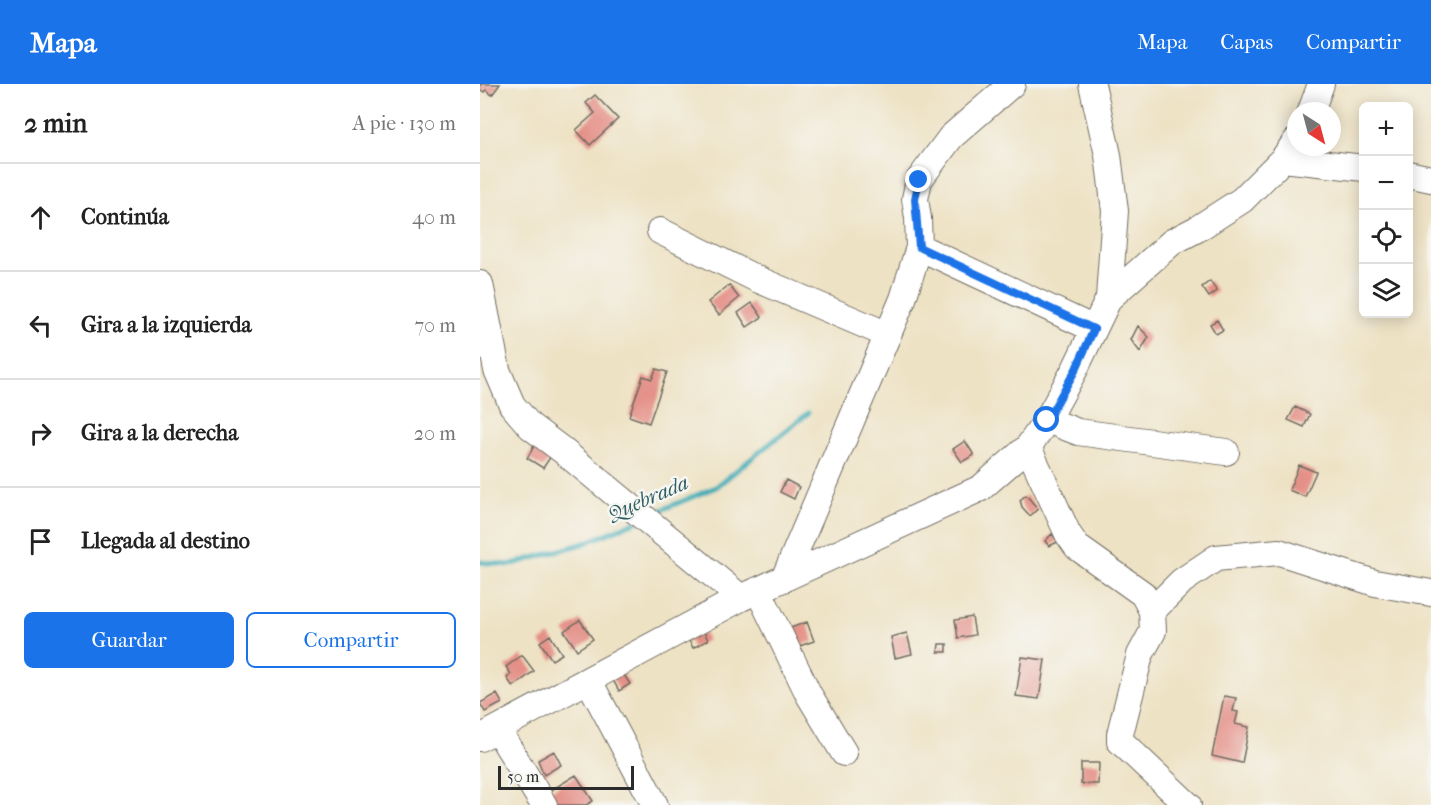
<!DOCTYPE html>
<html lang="es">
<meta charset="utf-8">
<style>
body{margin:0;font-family:"IM FELL French Canon",serif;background:#f6f6f6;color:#222}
.controls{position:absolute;right:18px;top:18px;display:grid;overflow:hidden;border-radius:9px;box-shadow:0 3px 15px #0003}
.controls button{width:54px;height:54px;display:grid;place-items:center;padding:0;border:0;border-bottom:2px solid #e0e0e0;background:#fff;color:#222;font:30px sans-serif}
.compass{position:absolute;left:807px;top:18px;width:54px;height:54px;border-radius:50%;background:#fff;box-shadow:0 3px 15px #0003;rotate:144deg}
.scale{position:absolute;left:18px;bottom:15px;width:136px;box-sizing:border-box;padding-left:6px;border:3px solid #2b2b2b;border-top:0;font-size:16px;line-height:21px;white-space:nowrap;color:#2b2b2b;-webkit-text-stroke:4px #f6f6f2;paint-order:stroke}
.stop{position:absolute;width:18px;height:18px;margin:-14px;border:4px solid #1a73e8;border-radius:50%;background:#fff}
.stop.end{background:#1a73e8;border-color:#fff;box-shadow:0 2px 6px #0008}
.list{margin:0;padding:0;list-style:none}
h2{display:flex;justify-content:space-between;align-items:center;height:78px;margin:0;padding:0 24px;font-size:26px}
h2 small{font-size:20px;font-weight:400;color:#767676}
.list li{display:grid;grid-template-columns:39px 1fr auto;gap:18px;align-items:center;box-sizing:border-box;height:108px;padding:0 24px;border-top:2px solid #e0e0e0}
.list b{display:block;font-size:22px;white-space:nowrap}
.list em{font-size:20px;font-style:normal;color:#767676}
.actions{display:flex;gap:12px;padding:18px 24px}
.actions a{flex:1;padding:14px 0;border:2px solid #1a73e8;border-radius:9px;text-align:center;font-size:21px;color:#1a73e8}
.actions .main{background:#1a73e8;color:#fff}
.icon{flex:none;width:33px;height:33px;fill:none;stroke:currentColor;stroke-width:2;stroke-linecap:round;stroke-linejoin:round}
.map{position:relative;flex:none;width:951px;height:721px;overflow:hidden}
header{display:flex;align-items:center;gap:36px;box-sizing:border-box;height:84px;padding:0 30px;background:#1a73e8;color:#fff}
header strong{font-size:28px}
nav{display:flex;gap:33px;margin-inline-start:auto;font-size:21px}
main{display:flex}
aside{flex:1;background:#fff}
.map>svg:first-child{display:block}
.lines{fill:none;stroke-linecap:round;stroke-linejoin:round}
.stream{stroke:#3aabb5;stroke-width:5}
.building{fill:#e49087}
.minor-casing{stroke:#6f6b61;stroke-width:28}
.minor{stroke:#fff;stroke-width:26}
.route{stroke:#1a73e8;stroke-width:8}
.labels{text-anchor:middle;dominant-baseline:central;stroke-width:5;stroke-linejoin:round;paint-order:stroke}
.water-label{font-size:21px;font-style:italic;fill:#315e62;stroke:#f6f6f2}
</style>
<header>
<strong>Mapa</strong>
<nav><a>Mapa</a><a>Capas</a><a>Compartir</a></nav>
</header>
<main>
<aside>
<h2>2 min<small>A pie · 130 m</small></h2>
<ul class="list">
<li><svg class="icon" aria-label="ahead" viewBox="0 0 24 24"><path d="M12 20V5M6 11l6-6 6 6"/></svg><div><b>Continúa</b></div><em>40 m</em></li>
<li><svg class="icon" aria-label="left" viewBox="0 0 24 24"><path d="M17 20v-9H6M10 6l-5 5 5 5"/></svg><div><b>Gira a la izquierda</b></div><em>70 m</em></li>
<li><svg class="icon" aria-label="right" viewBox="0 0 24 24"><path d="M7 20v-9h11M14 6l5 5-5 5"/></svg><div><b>Gira a la derecha</b></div><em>20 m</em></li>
<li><svg class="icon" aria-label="arrive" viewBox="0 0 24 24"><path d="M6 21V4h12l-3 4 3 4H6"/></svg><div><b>Llegada al destino</b></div></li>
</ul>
<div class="actions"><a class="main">Guardar</a><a>Compartir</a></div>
</aside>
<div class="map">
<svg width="951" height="721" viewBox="0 0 951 721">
<rect width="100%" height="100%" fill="#f6f6f2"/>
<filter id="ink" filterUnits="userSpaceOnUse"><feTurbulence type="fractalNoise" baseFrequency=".0167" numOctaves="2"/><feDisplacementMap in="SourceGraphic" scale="12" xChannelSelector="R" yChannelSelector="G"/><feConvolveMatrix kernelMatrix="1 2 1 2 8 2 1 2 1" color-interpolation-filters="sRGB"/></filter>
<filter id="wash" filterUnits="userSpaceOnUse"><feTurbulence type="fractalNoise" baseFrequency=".008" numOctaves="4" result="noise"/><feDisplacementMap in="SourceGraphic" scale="24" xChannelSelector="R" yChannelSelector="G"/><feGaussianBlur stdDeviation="1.35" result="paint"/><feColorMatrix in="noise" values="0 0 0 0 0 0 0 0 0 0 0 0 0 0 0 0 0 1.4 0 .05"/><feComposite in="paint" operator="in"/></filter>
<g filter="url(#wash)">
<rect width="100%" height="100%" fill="#eee2c4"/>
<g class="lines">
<path class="stream" d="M172,430l64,-27 92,-74
M0,478l29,3 76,-22 50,-21"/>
</g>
<g id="blocks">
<path class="building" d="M0,0h20l-8,11 -6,-5 -2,2 -4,-3z
M115,11l23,24 -28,26 -14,-15 19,-17 -9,-10z
M730,197l7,10 -8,6 -7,-10z
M249,201l10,13 -20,17 -11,-13z
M272,219l10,14 -15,10 -9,-14z
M737,236l6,10 -7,4 -6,-10z
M658,242l11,11 -9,15 -9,-12z
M176,285l11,3 -18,51 -20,-7 14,-40 9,3z
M815,323l15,7 -6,13 -16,-7z
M485,357l9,14 -12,7 -9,-13z
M56,359l17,10 -10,15 -16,-10z
M819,381l17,7 -11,25 -16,-7z
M306,396l13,7 -5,12 -14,-7z
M546,411l12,14 -8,7 -8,-9 -2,-7z
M572,450l6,8 -9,4 -4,-5z
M492,533l3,18 -17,3 -3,-18z
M100,536l13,19 -16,11 -13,-19z
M327,538l7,19 -20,7 -6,-19z
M221,542l7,14 -15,8 -7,-13z
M427,549l5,21 -17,4 -4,-21z
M70,551l12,19 -10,6 -12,-18z
M459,560h8v8h-9z
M42,571l12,16 -21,16 -6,-9 4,-4 -5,-7z
M542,573l23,3 -6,39 -23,-3z
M142,588l8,12 -11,7 -7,-13z
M17,610l5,9 -17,9 -5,-9z
M744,612l12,2 -3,13 5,1 -3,12 14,3 -7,36 -30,-7z
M74,667l7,14 -17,10 -6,-15z
M601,679h18l-1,21h-17z
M96,691l17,26 -7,4h-32l-6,-13z"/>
</g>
</g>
<g filter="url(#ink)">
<use href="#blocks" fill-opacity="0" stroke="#6f6b61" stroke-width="1.5"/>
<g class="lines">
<g class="minor-casing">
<path id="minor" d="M612,0l16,71 7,56 -6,87
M831,27l10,-27
M803,75l81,9
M928,90l23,5
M180,147l97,48 131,56
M439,163l175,82
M0,200l17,86 15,35 18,21 32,24 179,148
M567,336l31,12 148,20
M548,363l40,87 9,13 66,47 9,17 1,20 -13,24 -20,79v7l68,64
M304,495l119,-280 16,-52 -1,-29 -3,-19 4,-19 32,-43 61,-53
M278,506l51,105 35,58
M672,527l30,-30 34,-23 63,-6 96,31 56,10
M109,597l66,124
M17,645l47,76
M0,654l261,-140 240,-110 47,-41 19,-27 28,-51 34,-71 63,-56 25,-13 45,-29 41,-41 13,-18"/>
</g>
<use href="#minor" class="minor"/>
</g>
</g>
<g class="lines" filter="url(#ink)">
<path class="route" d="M439,96l-4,19 4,48 175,82 -18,40 -29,51"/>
</g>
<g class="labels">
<g class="water-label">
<text transform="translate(168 414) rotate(-23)">Quebrada</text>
</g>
</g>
</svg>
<div class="controls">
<button>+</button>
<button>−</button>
<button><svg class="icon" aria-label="locate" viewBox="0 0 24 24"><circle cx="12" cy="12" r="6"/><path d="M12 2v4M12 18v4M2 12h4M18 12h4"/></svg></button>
<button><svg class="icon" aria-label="layers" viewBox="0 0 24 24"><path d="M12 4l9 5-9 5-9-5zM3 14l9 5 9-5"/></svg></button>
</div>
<svg class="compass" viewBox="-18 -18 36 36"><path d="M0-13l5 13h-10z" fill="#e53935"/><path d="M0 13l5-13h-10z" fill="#767676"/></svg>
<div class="scale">50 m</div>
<div class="stop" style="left:567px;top:336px"></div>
<div class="stop end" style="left:439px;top:96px"></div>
</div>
</main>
